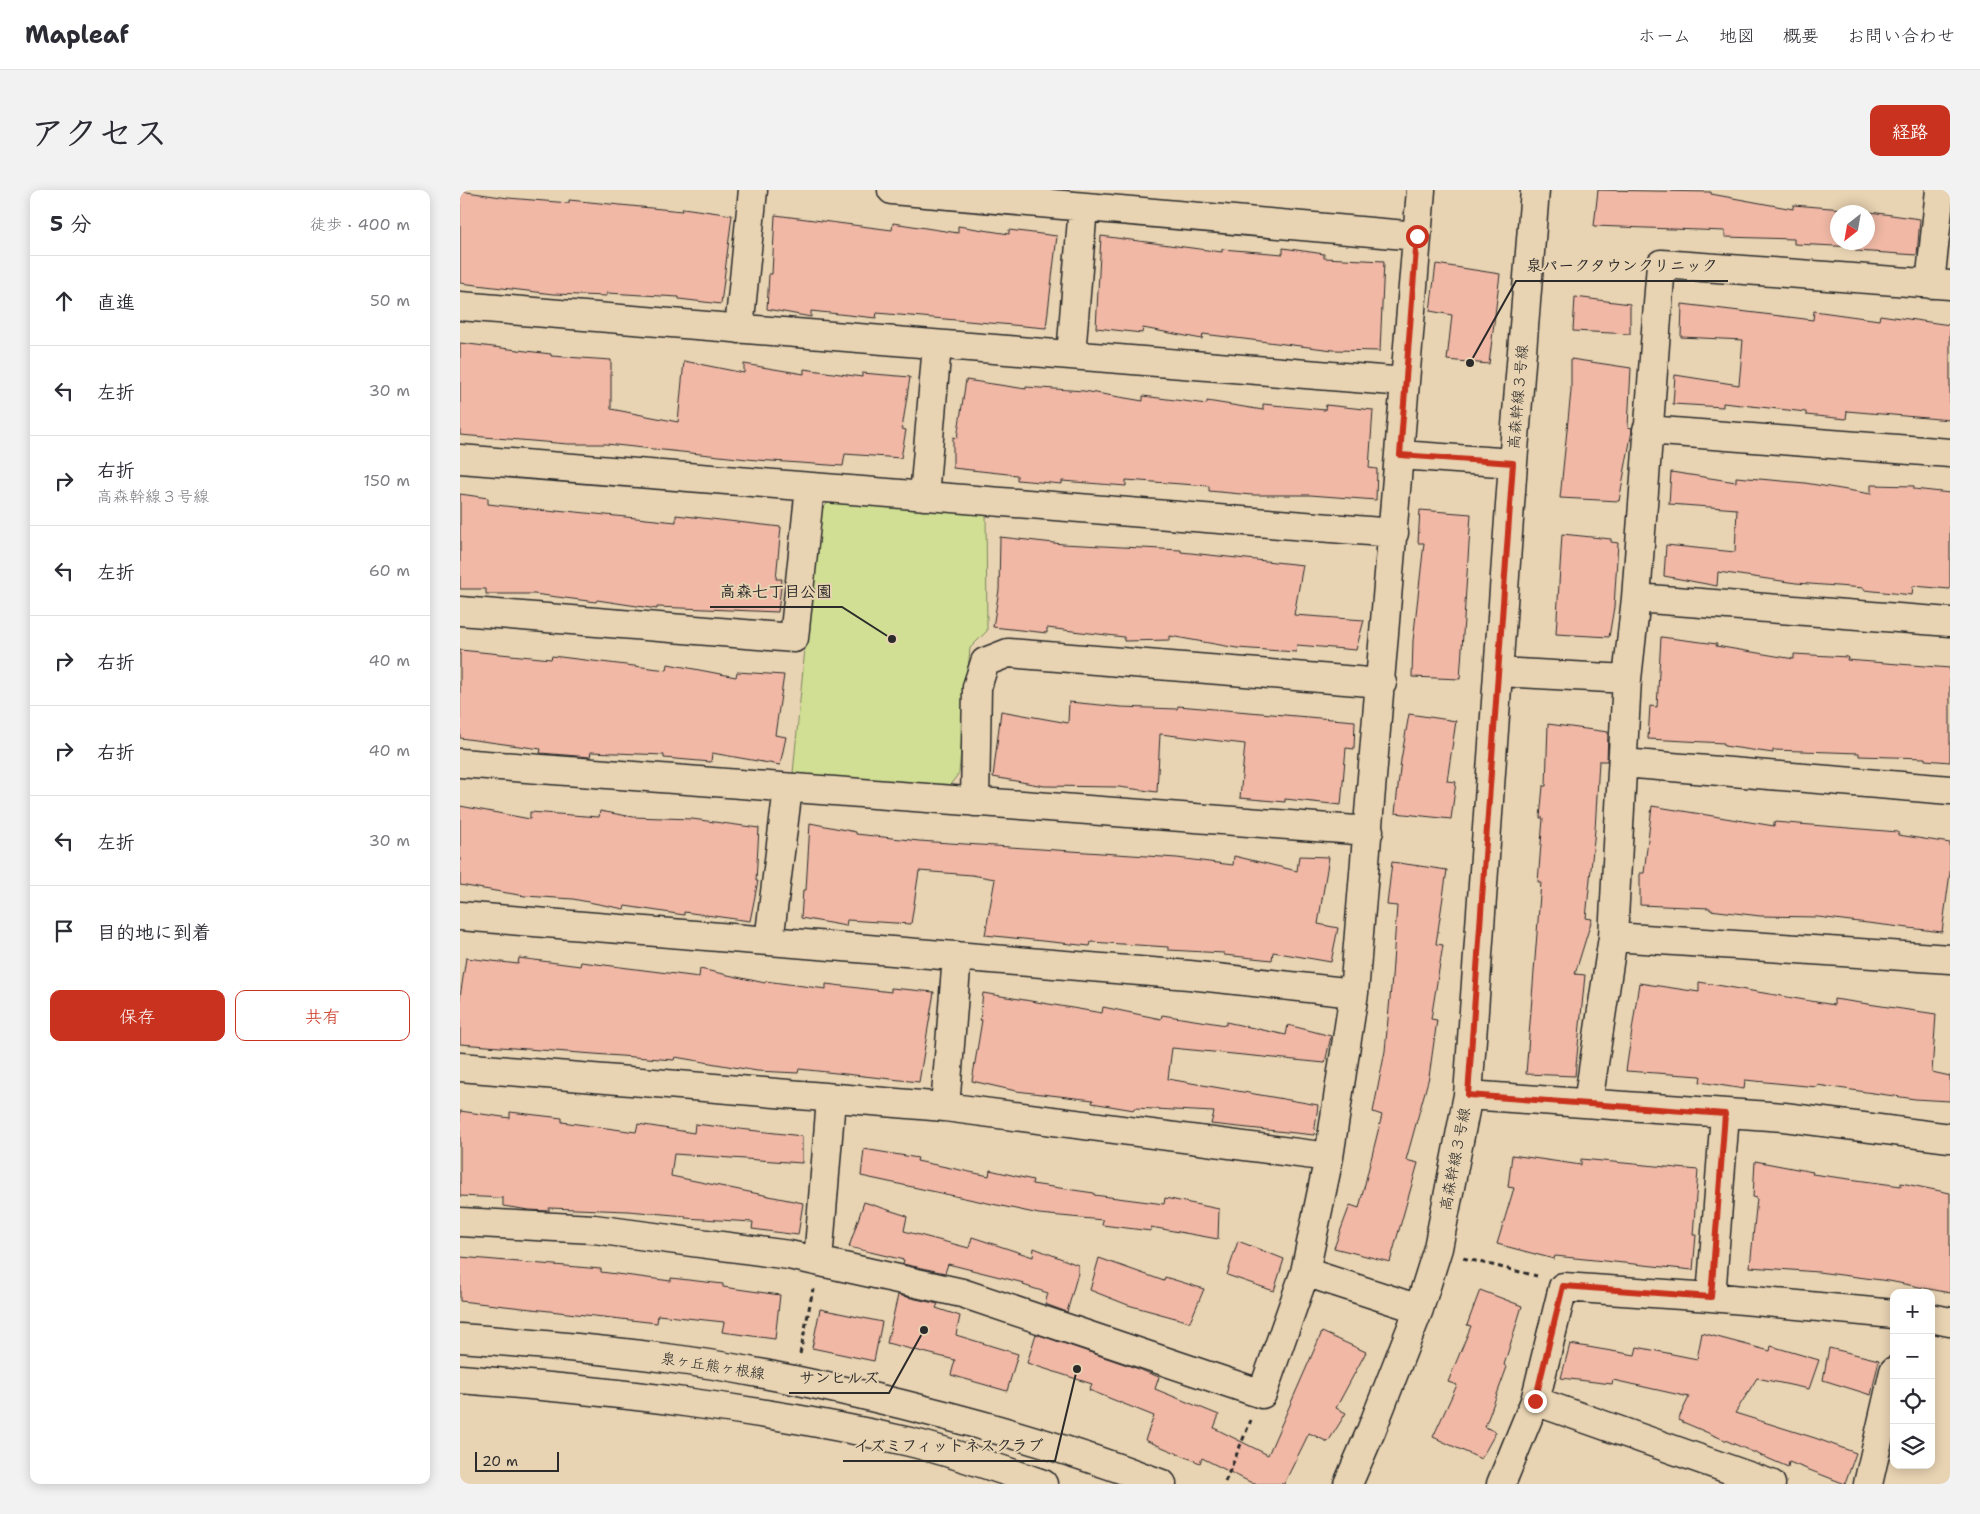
<!DOCTYPE html>
<html lang="ja">
<meta charset="utf-8">
<style>
body{margin:0;font-family:"Shantell Sans","Klee One",sans-serif;background:#f2f2f3;color:#2b2b33}
.controls{position:absolute;right:15px;bottom:15px;display:grid;overflow:hidden;border-radius:10px;box-shadow:0 2px 12px #0003}
.controls button{width:45px;height:45px;display:grid;place-items:center;padding:0;border:0;border-bottom:1px solid #e1e1e2;background:#fff;color:#2b2b33;font:25px sans-serif}
.compass{position:absolute;left:1370px;top:15px;width:45px;height:45px;border-radius:50%;background:#fff;box-shadow:0 2px 12px #0003;rotate:211deg}
.scale{position:absolute;left:15px;bottom:12px;width:84px;box-sizing:border-box;padding-left:5px;border:2px solid #2b2b2b;border-top:0;font-size:14px;line-height:18px;white-space:nowrap;color:#2b2b2b;-webkit-text-stroke:4px #e8d3b2;paint-order:stroke}
.stop{position:absolute;width:15px;height:15px;margin:-11px;border:4px solid #c8321e;border-radius:50%;background:#fff}
.stop.end{background:#c8321e;border-color:#fff;box-shadow:0 1px 5px #0008}
.list{margin:0;padding:0;list-style:none}
h2{display:flex;justify-content:space-between;align-items:center;height:65px;margin:0;padding:0 20px;font-size:21px}
h2 small{font-size:16px;font-weight:400;color:#7c7c81}
.list li{display:grid;grid-template-columns:32px 1fr auto;gap:15px;align-items:center;box-sizing:border-box;height:90px;padding:0 20px;border-top:1px solid #e1e1e2}
.list b{display:block;font-size:19px;white-space:nowrap}
.list p{margin:0;font-size:16px;white-space:nowrap;color:#7c7c81}
.list em{font-size:16px;font-style:normal;color:#7c7c81}
.actions{display:flex;gap:10px;padding:15px 20px}
.actions a{flex:1;padding:11px 0;border:1px solid #c8321e;border-radius:10px;text-align:center;font-size:18px;color:#c8321e}
.actions .main{background:#c8321e;color:#fff}
.icon{flex:none;width:28px;height:28px;fill:none;stroke:currentColor;stroke-width:2;stroke-linecap:round;stroke-linejoin:round}
.map{position:relative;flex:none;width:1490px;height:1294px;overflow:hidden;border-radius:10px}
header{display:flex;align-items:center;gap:30px;box-sizing:border-box;height:70px;padding:0 25px;background:#fff;border-bottom:1px solid #e1e1e2}
header strong{font-size:24px}
nav{display:flex;gap:28px;margin-inline-start:auto;font-size:18px}
.intro{display:flex;align-items:center;justify-content:space-between;box-sizing:border-box;height:120px;padding:0 30px}
h1{margin:0;font-size:35px}
.button{padding:12px 22px;border-radius:10px;background:#c8321e;color:#fff;font-size:18px;font-weight:700}
main{display:flex;gap:30px;padding:0 30px}
aside{flex:1;background:#fff;border-radius:10px;box-shadow:0 2px 12px #0003}
.map>svg:first-child{display:block}
.green{fill:#d0df93;stroke:#7e855f}
.building{fill:#f0b8a5;stroke:#2b2b2b;fill-rule:evenodd}
.lines{fill:none;stroke-linecap:round;stroke-linejoin:round}
.minor-casing{stroke:#2b2b2b;stroke-width:31}
.major-casing{stroke:#2b2b2b;stroke-width:31}
.path{stroke:#2b2b2b;stroke-width:3;stroke-dasharray:5 4;stroke-linecap:butt}
.minor{stroke:#e8d3b2;stroke-width:28}
.major{stroke:#e8d3b2;stroke-width:28}
.route{stroke:#c8321e;stroke-width:6}
.labels{text-anchor:middle;dominant-baseline:central;stroke-width:4;stroke-linejoin:round;paint-order:stroke}
.street-label{font-size:15px;fill:#2b2b2b;stroke:#e8d3b2}
.leader{fill:none;stroke:#2b2b2b;stroke-width:2}
.callout-dot{fill:#2b2b2b;stroke:#e8d3b2;stroke-width:2}
.callout-label{font-size:16px;text-anchor:middle;font-weight:bold;fill:#2b2b2b;stroke:#e8d3b2;stroke-width:4;stroke-linejoin:round;paint-order:stroke}
</style>
<header>
<strong>Mapleaf</strong>
<nav><a>ホーム</a><a>地図</a><a>概要</a><a>お問い合わせ</a></nav>
</header>
<div class="intro"><h1>アクセス</h1><a class="button">経路</a></div>
<main>
<aside>
<h2>5 分<small>徒歩 · 400 m</small></h2>
<ul class="list">
<li><svg class="icon" aria-label="ahead" viewBox="0 0 24 24"><path d="M12 20V5M6 11l6-6 6 6"/></svg><div><b>直進</b></div><em>50 m</em></li>
<li><svg class="icon" aria-label="left" viewBox="0 0 24 24"><path d="M17 20v-9H6M10 6l-5 5 5 5"/></svg><div><b>左折</b></div><em>30 m</em></li>
<li><svg class="icon" aria-label="right" viewBox="0 0 24 24"><path d="M7 20v-9h11M14 6l5 5-5 5"/></svg><div><b>右折</b><p>高森幹線３号線</p></div><em>150 m</em></li>
<li><svg class="icon" aria-label="left" viewBox="0 0 24 24"><path d="M17 20v-9H6M10 6l-5 5 5 5"/></svg><div><b>左折</b></div><em>60 m</em></li>
<li><svg class="icon" aria-label="right" viewBox="0 0 24 24"><path d="M7 20v-9h11M14 6l5 5-5 5"/></svg><div><b>右折</b></div><em>40 m</em></li>
<li><svg class="icon" aria-label="right" viewBox="0 0 24 24"><path d="M7 20v-9h11M14 6l5 5-5 5"/></svg><div><b>右折</b></div><em>40 m</em></li>
<li><svg class="icon" aria-label="left" viewBox="0 0 24 24"><path d="M17 20v-9H6M10 6l-5 5 5 5"/></svg><div><b>左折</b></div><em>30 m</em></li>
<li><svg class="icon" aria-label="arrive" viewBox="0 0 24 24"><path d="M6 21V4h12l-3 4 3 4H6"/></svg><div><b>目的地に到着</b></div></li>
</ul>
<div class="actions"><a class="main">保存</a><a>共有</a></div>
</aside>
<div class="map">
<svg width="1490" height="1294" viewBox="0 0 1490 1294">
<rect width="100%" height="100%" fill="#e8d3b2"/>
<filter id="ink" filterUnits="userSpaceOnUse"><feTurbulence type="fractalNoise" baseFrequency=".02" numOctaves="2"/><feDisplacementMap in="SourceGraphic" scale="10" xChannelSelector="R" yChannelSelector="G"/><feConvolveMatrix kernelMatrix="1 2 1 2 8 2 1 2 1" color-interpolation-filters="sRGB"/></filter>
<g filter="url(#ink)">
<path class="green" d="M373,308l153,13 1,120 -17,17 -11,125 -12,16 -154,-16 25,-260z"/>
<path class="building" d="M1138,0l113,2v2l82,15v-4l63,5 64,9 -3,36 -61,-4v-4l-62,-3v-5l-69,-2v-6l-131,-5zM1378,22h30v30h-30z
M0,1l48,7 61,5v-3l113,11 1,-3 49,7 -11,89 -42,-5v-2l-72,-4v3l-54,-2 -93,-11z
M315,25l117,15 1,-7 65,10v-7l51,8v-4l48,6 -11,92 -169,-15 -1,5 -65,-7v6l-44,-8 2,-35h3z
M641,46l121,16v-3l61,5v-6l41,6v4l60,3 -4,90 -47,-1 -130,-16 -1,5 -59,-11 -1,5 -46,-5z
M976,74l64,10 -11,90 -42,-4 5,-45 -22,-4z
M1115,107l55,7v30l-57,-3z
M1222,114l131,16 1,-9 65,9 1,-5 70,10v95l-103,-9 -1,8 -40,-4v-3l-83,-9v4l-50,-3 2,-29 64,10 4,-45 -62,-3z
M0,153l91,11v2l60,4v49l67,13 6,-61 60,12v-9l60,10v-5l58,8v-4l48,4 -8,52 4,1 -5,28 -56,-4 -2,12 -86,-6 -151,-16h-38l-108,-9z
M1111,169l60,9 -3,59 4,1v3l-13,70 -59,-3 11,-107z
M506,190l60,9v-2l58,4 59,10v-5l64,8v-3l56,9v-6l62,6 1,-5 47,5 -4,58 8,1 -1,31 -66,-5h-58l-43,-4v-5l-83,-6v6l-64,-5v3l-45,-4v-5l-64,-7v-31l4,1z
M1211,282l65,10v-5l69,6 66,11v-9l43,1v3l36,4v96l-37,-3 -1,9 -48,-5v-2l-68,-5 -78,-11 -1,14 -53,-10 2,-31 69,7 2,-43 -68,-5z
M0,304l28,4v6l68,8v-2l120,12v-7l105,12 -5,52h6l-4,33 -121,-5v2l-60,-9 -1,2 -62,-8h-48v-5h-26z
M960,320l51,4 -11,165 -48,-2 1,-36 11,-98h-6z
M1102,344l49,5v3l7,1 -4,64 -5,30 -53,-3z
M540,347l63,7 118,6v2l122,13 -9,50 70,5 -8,30 -59,-5 -1,7 -59,-4 -67,-12v4l-46,1v-4l-77,-9v5l-54,-6 6,-37z
M1201,447l56,7 -1,2 78,13v-5l54,3 -1,3 103,8v94l-25,-2v-2l-66,-2v-3l-86,-3v3l-49,-7v-3l-76,-4 2,-33 7,1z
M0,460l91,9 1,-3 115,14 1,-6 68,13 1,-5 47,3 -9,60 11,2 -6,28 -68,-12 -1,9 -47,-4v-3l-73,-3 -1,5 -50,-4 1,-4 -81,-11z
M609,512l52,5 56,2 1,-3 177,15 -1,28 -8,-1 -5,57 -56,-6v3l-45,-4 5,-54 -85,-10 -3,58 -38,-5 -75,-1 -51,-9 8,-66 67,12z
M949,524l47,7 -9,60 9,1 -5,37 -56,-6 6,-53z
M1088,534l60,8 -1,29h-8l-4,69 -9,88 6,1 -17,55 10,1 -10,101 -49,-2 15,-192h-3l5,-64h-3l3,-32h3z
M0,616l70,13v-7l69,5 1,-6 33,6 59,2 67,9 -3,53h2l-8,40 -66,-9v3l-59,-9 -1,3 -51,-10 -48,-3 -65,-11z
M1192,616l122,20v-4l124,10v3l52,8v30l-8,59 -124,-15 -58,-1 -50,-6v-2l-70,-3v-32h4z
M350,633l46,9v2l63,7 258,17 56,7 1,-9 63,15 2,-15 30,1 -11,67 20,4 -7,34 -58,-10 -1,8 -48,-5v-2l-56,-3v-3l-77,-5 -1,4 -105,-11 10,-56 -23,-4 -53,-4 -8,53 -64,-4 -1,6 -45,-8 2,-28h3z
M932,672l55,8 -11,74 7,1 -12,74 6,1 -8,57 -23,83 12,3 -28,99 -56,-14 16,-43 9,3 23,-93 -9,-3 12,-61 7,-74 5,-71 -10,-1z
M6,768l52,6 1,-6 61,8 1,-4 118,15 1,-8 65,14v-2l61,8v-5l65,8v-4l43,4 -15,90 -120,-13 -1,4 -41,-2 -82,-14 -1,3 -214,-16v-47z
M1239,792l135,23v-6l102,15 -4,58 18,4v25l-35,-2 -98,-14v2l-72,-7 -1,9 -44,-7 1,-6 -75,-5 13,-88 60,9z
M523,803l119,20 1,-6 58,12 1,-4 64,10v-3l60,13 2,-10 43,11 -6,27 -153,-15 -4,31 150,26 -4,30 -103,-11 3,-12 -80,-4v2l-42,-7 1,-3 -77,-9 -44,-10 10,-61h-2z
M0,921l50,7v-6l52,6v4l74,10 2,-8 56,9 1,-9 107,12v27l-128,-9 -3,22 132,27 -5,32 -46,-6 1,-7 -68,-4 1,-2 -58,-5 -79,-3v3l-20,-1 -26,-4v-8l-43,-2z
M404,959l54,9 -1,3 72,15 1,-6 43,10 -1,4 62,9v2l70,9 1,-6 54,11 -1,30 -67,-12v4l-49,-6 1,-5 -64,-6 -178,-38z
M1052,965l69,10v-6l117,11 -5,65h3l-3,35 -138,-14 -1,3 -57,-15 17,-56 -6,-1z
M1295,971l58,11 -1,2 89,12v-3l49,10v100l-61,-12 -71,-9 -68,-5 7,-69 -4,-1z
M404,1012l43,14 -3,15 65,17 3,-11 61,20 1,-9 44,17v8l-11,39 -22,-8 3,-11 -25,-8 1,-2 -76,-19 -3,9 -42,-9 1,-4 -55,-13z
M778,1051l46,18 -10,32 -47,-16z
M0,1067l141,12v3l70,9v-3l52,6v3l57,8 -5,44 -53,-7 2,-10 -66,-7 -1,8 -197,-22z
M639,1068l65,23 1,-4 39,12 -14,33 -62,-17 -38,-15z
M1020,1100l42,16 -18,59 3,2 -22,60 11,5 -15,27 -48,-22 24,-52 -9,-3 23,-56 -4,-1z
M438,1105l40,9 -2,4 24,8 -4,19 62,19 -11,37 -56,-16 4,-15 -68,-17z
M360,1119l62,13 -8,39 -62,-13z
M862,1142l44,20 -30,56 10,5 -18,29 -19,-9 -25,51h-30l-52,-26 -2,5 -55,-23 9,-24 -65,-26 3,-6 -65,-21 9,-29 100,34 23,9 -4,12 64,26 -5,13 54,27z
M1242,1143l68,18 1,-5 48,14 -10,29 -52,-11 -22,35 80,25 41,15 -11,31 -56,-22 -1,5 -110,-47 11,-23 -76,-17 -1,4 -51,-6 9,-34 65,11 2,-8 60,12z
M1369,1158l50,12 -8,35 -48,-15z"/>
<g class="lines">
<g class="minor-casing">
<path id="minor" d="M432,0l525,46
M1470,94l10,-94
M1490,95l-289,-21 -25,334 -9,81 -14,258 337,22
M0,116l945,76
M279,139l14,-139
M611,165l12,-148
M1187,240l303,23
M940,265l113,8
M0,269l934,74
M464,306l13,-151
M1176,408l314,24
M0,421l334,27 16,-151
M1038,482l129,7
M0,573l909,68
M1163,573l327,27
M515,612l2,-115 8,-25 23,-9 374,30
M0,726l729,59 165,18
M309,751l19,-153
M0,877l485,40 384,50
M1008,905l316,22 166,21
M1128,913l25,-166
M485,917l12,-151
M0,1032l134,7 195,26 173,38 300,101 43,-122 24,-115 25,-164 67,-803
M358,1071l13,-162
M845,1082l114,37
M1251,1107l14,-183
M1471,1128l19,4
M1075,1211l236,83
M888,1294l23,-53 48,-122 19,-61 30,-153 45,-632 22,-273
M1041,1294l34,-83 28,-114 148,10 183,17
M1408,1294l26,-113"/>
</g>
<g class="major-casing">
<path id="major" d="M0,1148c69,5 138,11 206,20 65,8 129,22 193,36 103,24 204,52 303,90
M0,1189c150,12 303,29 450,63 45,11 90,27 133,42"/>
</g>
<path class="path" d="M1003,1068l74,18
M340,1164l13,-65
M765,1292l26,-62"/>
<use href="#minor" class="minor"/>
<use href="#major" class="major"/>
</g>
</g>
<g class="lines" filter="url(#ink)">
<path class="route" d="M957,46l-17,219 113,8 -45,632 257,19 -14,183 -148,-11 -28,115"/>
</g>
<g class="labels">
<g class="street-label">
<text transform="translate(1058 207) rotate(-85)">高森幹線３号線</text>
<text transform="translate(995 969) rotate(-79)">高森幹線３号線</text>
<text transform="translate(253 1176) rotate(9)">泉ヶ丘熊ヶ根線</text>
</g>
</g>
<path class="leader" d="M1010 173L1056 91H1268M432 449L382 417H250M464 1140L429 1203H329M617 1179L595 1271H383"/>
<g class="callout-dot">
<circle cx="1010" cy="173" r="5"/>
<circle cx="432" cy="449" r="5"/>
<circle cx="464" cy="1140" r="5"/>
<circle cx="617" cy="1179" r="5"/>
</g>
<g class="callout-label">
<text x="1162" y="81">泉パークタウンクリニック</text>
<text x="316" y="407">高森七丁目公園</text>
<text x="379" y="1193">サンヒルズ</text>
<text x="489" y="1261">イズミフィットネスクラブ</text>
</g>
</svg>
<div class="controls">
<button>+</button>
<button>−</button>
<button><svg class="icon" aria-label="locate" viewBox="0 0 24 24"><circle cx="12" cy="12" r="6"/><path d="M12 2v4M12 18v4M2 12h4M18 12h4"/></svg></button>
<button><svg class="icon" aria-label="layers" viewBox="0 0 24 24"><path d="M12 4l9 5-9 5-9-5zM3 14l9 5 9-5"/></svg></button>
</div>
<svg class="compass" viewBox="-18 -18 36 36"><path d="M0-13l5 13h-10z" fill="#e53935"/><path d="M0 13l5-13h-10z" fill="#7c7c81"/></svg>
<div class="scale">20 m</div>
<div class="stop" style="left:957px;top:46px"></div>
<div class="stop end" style="left:1075px;top:1211px"></div>
</div>
</main>
